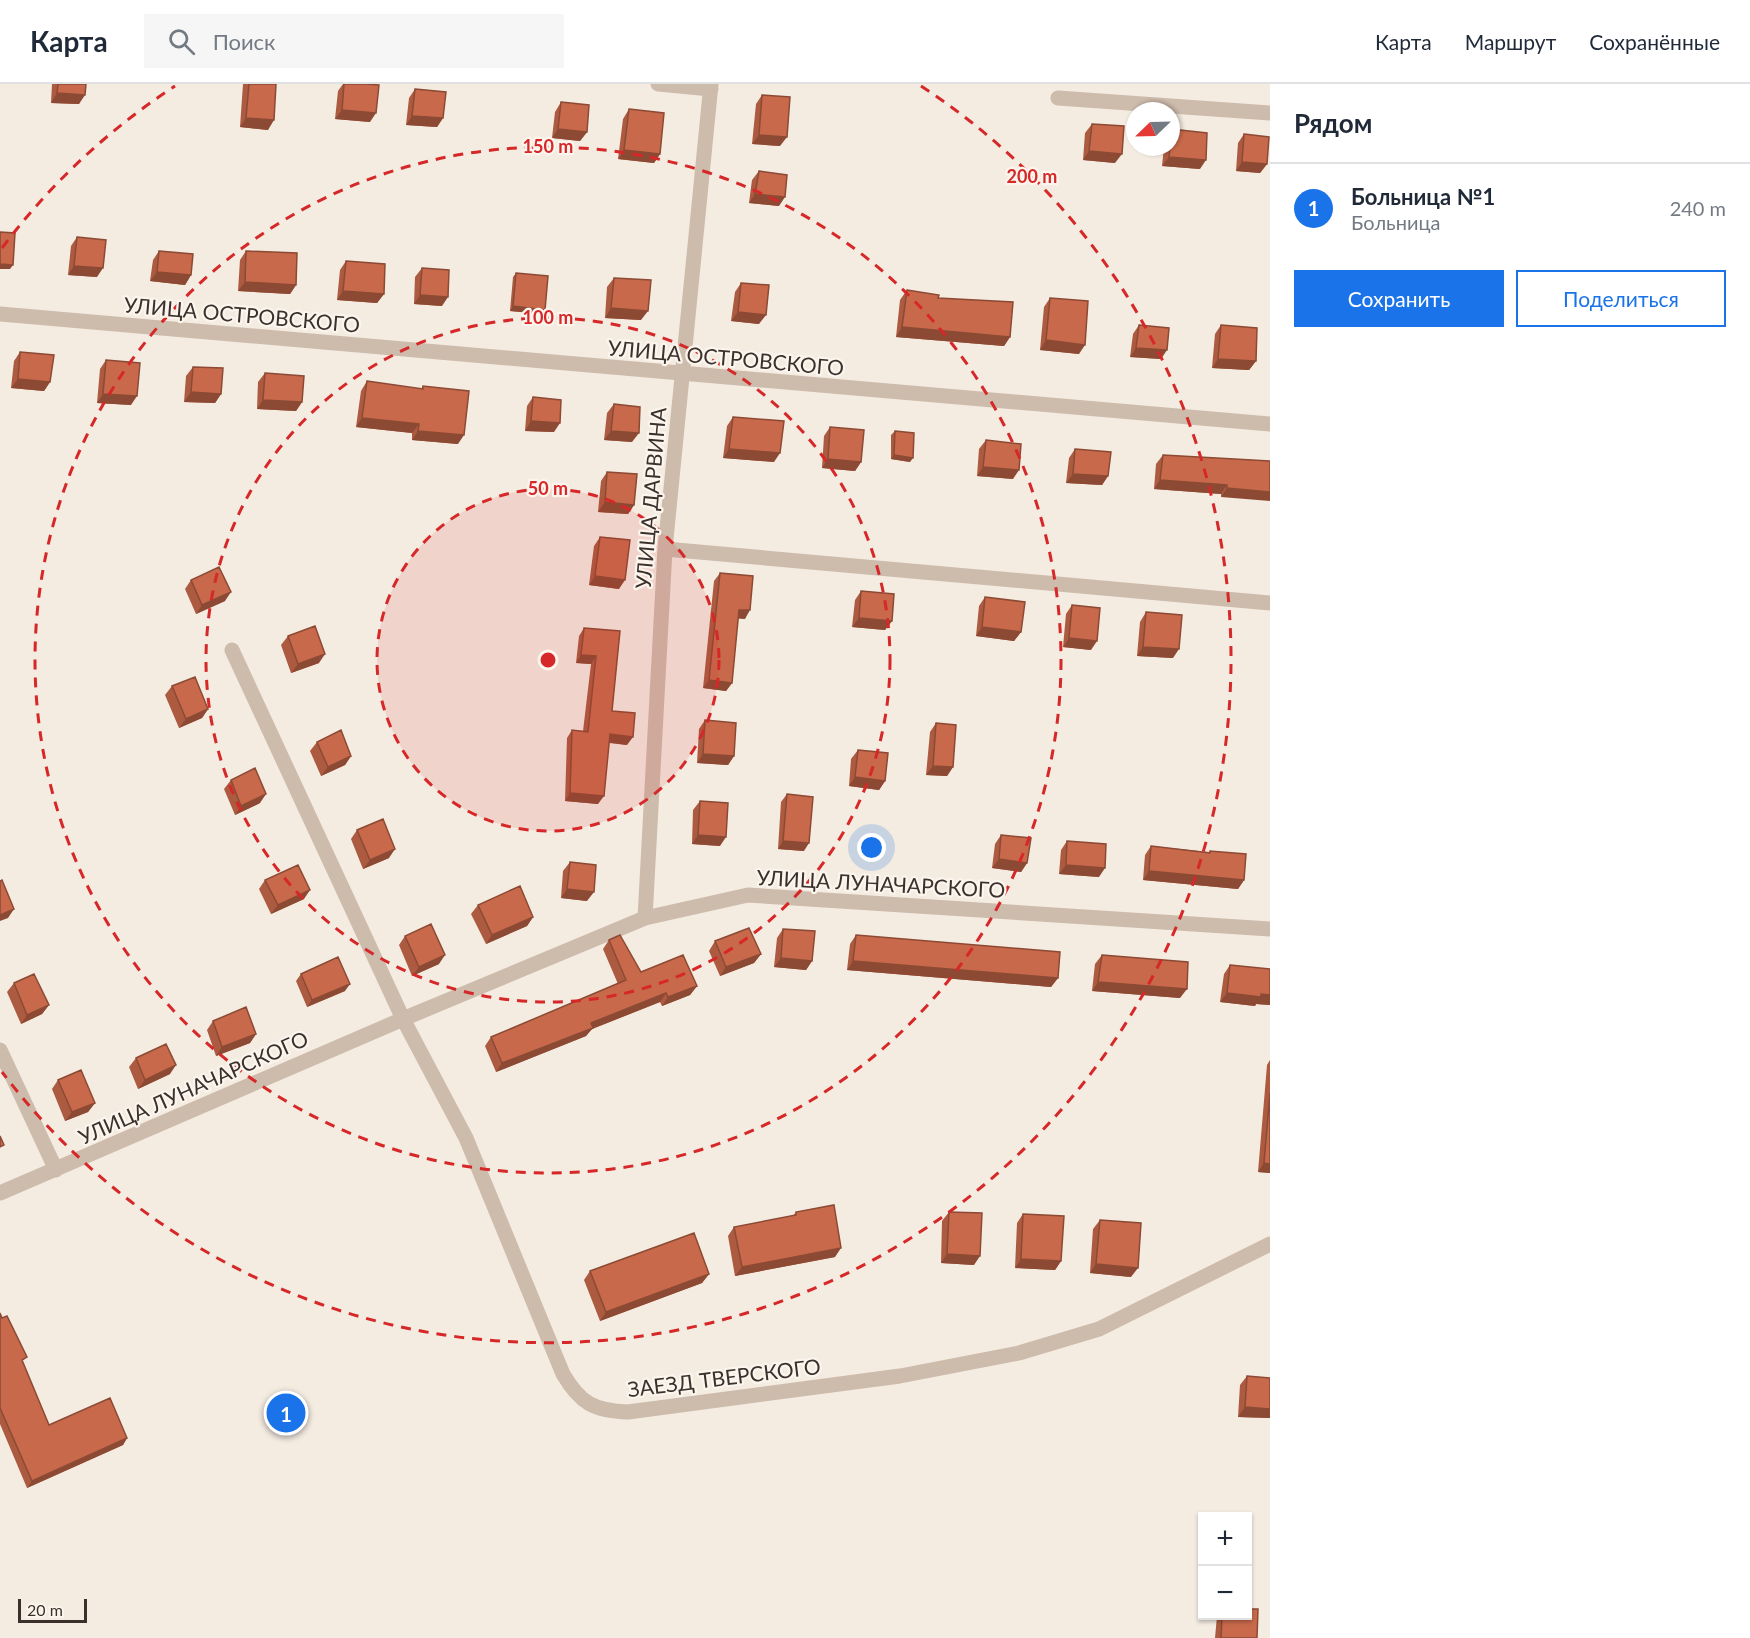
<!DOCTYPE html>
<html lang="ru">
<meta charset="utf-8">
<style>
body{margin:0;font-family:Lato,sans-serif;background:#f6f6f7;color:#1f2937}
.controls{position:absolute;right:18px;bottom:18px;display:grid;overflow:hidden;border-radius:0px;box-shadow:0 2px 4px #0004}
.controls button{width:54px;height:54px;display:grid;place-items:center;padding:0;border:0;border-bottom:2px solid #e0e1e3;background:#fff;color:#1f2937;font:30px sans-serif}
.compass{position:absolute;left:1126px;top:18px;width:54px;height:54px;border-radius:50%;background:#fff;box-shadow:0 2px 4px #0004;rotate:247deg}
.scale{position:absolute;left:18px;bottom:15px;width:69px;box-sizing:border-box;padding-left:6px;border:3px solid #3b302b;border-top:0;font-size:16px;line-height:21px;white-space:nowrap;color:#3b302b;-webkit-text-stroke:4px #fbf5ee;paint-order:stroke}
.you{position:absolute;left:872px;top:764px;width:21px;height:21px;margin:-15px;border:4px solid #fff;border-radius:50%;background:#1a73e8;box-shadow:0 0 0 9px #1a73e833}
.badge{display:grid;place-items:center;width:39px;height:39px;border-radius:50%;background:#1a73e8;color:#fff;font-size:20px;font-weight:700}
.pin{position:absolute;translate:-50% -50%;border:3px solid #fff;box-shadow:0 2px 6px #0006}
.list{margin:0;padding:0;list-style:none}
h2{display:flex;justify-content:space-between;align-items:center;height:78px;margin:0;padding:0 24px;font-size:26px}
h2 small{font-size:20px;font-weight:400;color:#747a83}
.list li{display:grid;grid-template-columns:39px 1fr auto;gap:18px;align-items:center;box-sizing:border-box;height:90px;padding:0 24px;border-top:2px solid #e0e1e3}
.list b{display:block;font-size:22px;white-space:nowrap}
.list p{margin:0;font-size:20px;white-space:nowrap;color:#747a83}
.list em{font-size:20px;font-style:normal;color:#747a83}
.actions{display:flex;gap:12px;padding:18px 24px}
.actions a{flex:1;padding:14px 0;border:2px solid #1a73e8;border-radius:0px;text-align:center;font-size:21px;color:#1a73e8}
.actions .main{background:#1a73e8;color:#fff}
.icon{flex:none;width:33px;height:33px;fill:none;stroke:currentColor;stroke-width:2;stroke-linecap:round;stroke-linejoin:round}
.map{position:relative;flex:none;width:1270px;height:1554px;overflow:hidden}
header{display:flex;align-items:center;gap:36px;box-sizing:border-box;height:84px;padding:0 30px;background:#fff;border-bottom:2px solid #e0e1e3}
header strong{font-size:28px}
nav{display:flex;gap:33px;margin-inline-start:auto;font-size:21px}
.search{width:420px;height:54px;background:#f6f6f7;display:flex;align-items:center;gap:15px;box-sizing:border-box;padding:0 21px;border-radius:0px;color:#747a83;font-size:22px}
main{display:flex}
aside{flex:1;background:#fff}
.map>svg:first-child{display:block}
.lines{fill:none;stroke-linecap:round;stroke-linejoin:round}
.minor{stroke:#cdbbac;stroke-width:15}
.wall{fill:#ac5a40}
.shaded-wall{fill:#8c4a34}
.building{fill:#c8694b;stroke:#8c4a34;stroke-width:1.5}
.ring{fill:none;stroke:#d62828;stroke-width:3;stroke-dasharray:10 8}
.labels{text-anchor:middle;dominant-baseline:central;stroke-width:4.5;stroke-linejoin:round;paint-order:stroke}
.street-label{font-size:21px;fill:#3b302b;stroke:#fbf5ee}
.centre{fill:#d62828;stroke:#fbf5ee;stroke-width:3}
.ring-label{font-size:18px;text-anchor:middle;font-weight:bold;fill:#d62828;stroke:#fbf5ee;stroke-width:4.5;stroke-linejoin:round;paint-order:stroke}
</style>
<header>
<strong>Карта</strong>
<div class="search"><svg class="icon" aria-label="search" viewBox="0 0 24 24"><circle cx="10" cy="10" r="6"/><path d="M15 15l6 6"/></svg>Поиск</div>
<nav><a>Карта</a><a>Маршрут</a><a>Сохранённые</a></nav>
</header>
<main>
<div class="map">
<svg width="1270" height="1554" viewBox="0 0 1270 1554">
<rect width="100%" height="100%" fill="#f4ebe1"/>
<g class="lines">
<path class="minor" d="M658,0l53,5
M1058,14l212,15
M0,230l1270,110
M665,465l605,54
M232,566l171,369 63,119 97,236c17,29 31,37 65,38l272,-36 119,-23 80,-24 171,-85
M645,834l20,-369 46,-465
M0,966l56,120
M0,1109l403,-174 242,-101 103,-23 522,34"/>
</g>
<path class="wall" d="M52,0h34l-7,20 -28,-1z
M243,0h33l-8,46 -28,-3z
M343,0h22l5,38 -35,-3 3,-28z
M415,5l28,29 -6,9 -31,-2 3,-27z
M762,11l18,51 -28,-2 4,-40z
M561,18l26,30 -7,9 -28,-3 3,-26z
M629,25l31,45 -6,9 -36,-4 5,-40z
M1092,40l23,39 -32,-3 2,-27z
M1244,50l23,30 -7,9 -24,-2 2,-28z
M1164,63h7l29,22 -38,-3z
M759,87l20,35 -30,-3 3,-23z
M77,153l20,40 -29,-2 3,-29z
M159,167l32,24 -6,10 -35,-4 3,-21z
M246,167l50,34 -6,9 -52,-3 2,-31z
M346,177l38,33 -7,9 -40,-3 3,-30z
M422,184l20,38 -28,-2 1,-27z
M516,189l29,37 -3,4 -32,-3 3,-34z
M614,194l27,42 -36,-2 2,-31z
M741,199l18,41 -28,-3 4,-29z
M907,206l31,8 72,39 -6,9 -108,-9 4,-37z
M1050,214l29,56 -39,-4 4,-43z
M1139,241l22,34 -31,-2 3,-23z
M1221,241l35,36 -7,9 -37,-2 3,-34z
M20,268l30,30 -6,9 -33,-3 3,-27z
M106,276l25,45 -34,-2 3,-34z
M193,283l28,27 -6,9 -31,-1 2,-26z
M265,289l37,29 -6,9 -39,-2 1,-27z
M367,297l54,8 2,-3 35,58 -46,-4v-7l-56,-6 5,-36z
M533,313l21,35 -29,-1 2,-25z
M614,320l18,38 -28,-2 3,-27z
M733,333l41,45 -51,-4 4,-32z
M830,343l31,35 -6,9 -33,-3 2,-32z
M895,347l15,31 -19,-3v-24z
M986,356l27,39 -36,-3 2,-27z
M1075,365l33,27 -6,9 -36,-2 3,-25z
M1163,371l107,6 -49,36v-3l-67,-5 2,-25z
M607,388l27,33 -6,9 -30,-2 3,-31z
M600,453l19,52 -30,-4 5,-39z
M720,489l25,46 -7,-1 -6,65 -6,8 -23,-3 11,-107z
M191,496l34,21 -29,13 -11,-25z
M861,507l31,30 -7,9 -33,-3 3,-27z
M985,513l36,35 -7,9 -38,-5 3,-30z
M1072,521l19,45 -28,-3 3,-33z
M1146,528l27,46 -36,-2 3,-34z
M584,544l36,3 -8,80 15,34 -18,-2 -11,61 -33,-3 2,-63 5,-8 11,1 8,-67 -15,-1 3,-27z
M288,552l31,27 -28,10 -10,-28z
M172,602l36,23 -6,9 -23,10 -14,-33z
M705,636l29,36 -6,9 -31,-2 2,-34z
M936,639l17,44 -6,9 -21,-1 4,-43z
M317,658l34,14 -6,9 -24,11 -11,-25z
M858,666l27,31 -6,9 -30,-4 2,-27z
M231,696l29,23 -25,12 -11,-26z
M787,710l17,57 -26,-2 3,-47z
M700,717l20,45 -28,-2 1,-34z
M357,746l32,28 -26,11 -12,-30z
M1001,751l26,28 -6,9 -29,-4 3,-24z
M1067,757l32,36 -40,-3 2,-24z
M1151,762l58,6 1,-1 34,29 -6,9 -95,-9 2,-25z
M570,778l17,39 -26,-3 2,-27z
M265,796l39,19 -33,15 -12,-25z
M478,821l55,12 -6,9 -41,18 -15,-30z
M783,845l29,32 -6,9 -32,-3 3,-29z
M856,851l202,43 -7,9 -204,-17 3,-26z
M405,852l34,28 -27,12 -13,-31z
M609,856l32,32 56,14 -7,9 -28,11 -2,-4 -68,27 -6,7 -90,36 -11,-26 6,-9 127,-53 -15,-35z
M715,857l46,13 -7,9 -34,13 -11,-25z
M1102,871l78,43 -88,-7 3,-27z
M1230,881l40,4v36l-14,-1 -1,2 -35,-4 4,-28z
M301,890l44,17 -38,16 -11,-26z
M14,899l35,22 -7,9 -21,10 -14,-32z
M213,937l43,13 -6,9 -34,13 -9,-26z
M136,974l34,16 -32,15 -9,-22z
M1270,976v113l-12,-1 9,-107z
M58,996l37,23 -7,9 -23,9 -13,-32z
M796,1128l39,45 -100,19 -7,-40 6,-9 59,-11z
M949,1128l25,53 -33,-2 1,-42z
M1023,1130l38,47 -6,9 -40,-2 2,-45z
M1100,1136l31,57 -41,-4 3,-44z
M590,1187l119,3 -7,9 -102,38 -16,-41z
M0,1229l23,50 26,62 78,13 -4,7 -96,43 -27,-64z
M1247,1292l23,2v40l-32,-1 2,-32z
M1217,1532h31l9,22h-42z"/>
<path class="shaded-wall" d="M57,9l28,2 -6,9 -28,-1z
M342,26l34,3 -6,9 -35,-3z
M412,32l31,2 -6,9 -31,-2z
M246,34l28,2 -6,10 -28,-3z
M558,45l29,3 -7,9 -28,-3z
M759,51l28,2 -7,9 -28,-2z
M624,66l36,4 -6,9 -36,-4z
M1089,67l33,3 -7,9 -32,-3z
M1169,73l37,3 -6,9 -38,-3z
M1242,78l25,2 -7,9 -24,-2z
M755,110l30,3 -6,9 -30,-3z
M0,180l13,1 -3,4h-10z
M74,182l29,2 -6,9 -29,-2z
M157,188l34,3 -6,10 -35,-4z
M245,198l51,3 -6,9 -52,-3z
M343,207l41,3 -7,9 -40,-3z
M420,211l28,2 -6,9 -28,-2z
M513,222l32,4 -3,4 -32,-3z
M611,224l37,3 -7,9 -36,-2z
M738,228l28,3 -7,9 -28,-3z
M902,243l108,10 -6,9 -108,-9z
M1046,256l39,5 -6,9 -39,-4z
M1136,264l31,2 -6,9 -31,-2z
M1218,275l38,2 -7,9 -37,-2z
M18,295l32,3 -6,9 -33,-3z
M191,308l30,2 -6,9 -31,-1z
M103,310l34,2 -6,9 -34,-2z
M263,316l39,2 -6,9 -39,-2z
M362,334l57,6 -7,9 -56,-6z
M531,337l29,2 -6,9 -29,-1z
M418,347l46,4 -6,9 -46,-4z
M611,347l28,2 -7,9 -28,-2z
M729,365l51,4 -6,9 -51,-4z
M894,371l19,3 -3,4 -19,-3z
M828,375l33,3 -6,9 -33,-3z
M983,383l36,3 -6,9 -36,-3z
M1073,390l35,2 -6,9 -36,-2z
M1160,396l67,5 -6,9 -67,-5z
M1227,404l43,4v9l-49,-4z
M605,418l29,3 -6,9 -30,-2z
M595,492l30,4 -6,9 -30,-4z
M231,508l-6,9 -29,13 6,-9z
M739,526h11l-5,9 -12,-1z
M859,534l33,3 -7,9 -33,-3z
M982,543l39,5 -7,9 -38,-5z
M1069,554l28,3 -6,9 -28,-3z
M1143,563l36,2 -6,9 -36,-2z
M325,570l-6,9 -28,10 7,-9z
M581,571l15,1 -5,8 -15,-1z
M709,596l23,3 -6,8 -23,-3z
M208,625l-6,9 -23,10 7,-9z
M610,650l23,3 -6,8 -22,-3z
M703,670l31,2 -6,9 -31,-2z
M351,672l-6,9 -24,11 7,-9z
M933,682l20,1 -6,9 -21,-1z
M855,693l30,4 -6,9 -30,-4z
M570,709l34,3 -6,8 -33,-3z
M266,710l-6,9 -25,12 6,-9z
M698,751l28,2 -6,9 -28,-2z
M783,757l26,2 -5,8 -26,-2z
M395,765l-6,9 -26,11 7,-9z
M999,775l28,4 -6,9 -29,-4z
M1066,781l39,3 -6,9 -40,-3z
M1149,787l95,9 -6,9 -95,-9z
M567,805l27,3 -7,9 -26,-3z
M310,806l-6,9 -33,15 7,-9z
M14,825l-6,9 -8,3v-6z
M533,833l-6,9 -41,18 6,-9z
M761,870l-7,9 -34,13 6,-9z
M445,871l-6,9 -27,12 7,-9z
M781,874l31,3 -6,9 -32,-3z
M853,877l205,17 -7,9 -204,-17z
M1098,898l89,7 -7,9 -88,-7z
M350,900l-5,7 -38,16 5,-7z
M697,902l-7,9 -28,11 6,-9z
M666,909l-6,9 -68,27 -6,7 -90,36 6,-9 89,-40z
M1227,909l43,2v10l-14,-1 -1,2 -35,-4z
M49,921l-7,9 -21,10 6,-9z
M256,950l-6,9 -34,13 6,-9z
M176,981l-6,9 -32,15 7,-9z
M95,1019l-7,9 -23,9 7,-9z
M1264,1079l6,1v9l-12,-1z
M841,1164l-6,9 -100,19 7,-9z
M947,1170l33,2 -6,9 -33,-2z
M1021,1175l40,2 -6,9 -40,-2z
M1096,1180l42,4 -7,9 -41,-4z
M709,1190l-7,9 -102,38 6,-9z
M1245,1323l25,2v9l-32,-1z
M127,1354l-4,7 -96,43 5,-7z"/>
<path class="building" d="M58,0h28l-1,11 -28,-2z
M249,0h27l-2,36 -28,-2z
M344,0h21l14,1 -3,28 -34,-3z
M415,5l31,3 -3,26 -31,-2z
M762,11l28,2 -3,40 -28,-2z
M561,18l28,3 -2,27 -29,-3z
M629,25l35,4 -4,41 -36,-4z
M1092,40l32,2 -2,28 -33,-3z
M1171,45l36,4 -1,27 -37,-3 1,-10h1z
M1244,50l25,3 -2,27 -25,-2z
M759,87l28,4 -2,22 -30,-3z
M0,148l15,1 -2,32 -13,-1z
M77,153l29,3 -3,28 -29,-2z
M159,167l34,3 -2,21 -34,-3z
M246,167l51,2 -1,32 -51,-3z
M346,177l39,3 -1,30 -41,-3z
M422,184l27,2 -1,27 -28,-2z
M516,189l32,3 -3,34 -32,-4z
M614,194l37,2 -3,31 -37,-3z
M741,199l28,2 -3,30 -28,-3z
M907,206l32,5 -1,3 75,4 -3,35 -108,-10z
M1050,214l38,3 -3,44 -39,-5z
M1139,241l30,3 -2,22 -31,-2z
M1221,241l36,3 -1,33 -38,-2z
M20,268l34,3 -4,27 -32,-3z
M106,276l34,3 -3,33 -34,-2z
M193,283l30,1 -2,26 -30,-2z
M265,289l39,3 -2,26 -39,-2z
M367,297l56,8v-3l46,5 -5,44 -46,-4 1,-7 -57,-6z
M533,313l28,3 -1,23 -29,-2z
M614,320l26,3 -1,26 -28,-2z
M733,333l51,4 -4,32 -51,-4z
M830,343l34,3 -3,32 -33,-3z
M895,347l19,2 -1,25 -19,-3z
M986,356l35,4 -2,26 -36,-3z
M1075,365l36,3 -3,24 -35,-2z
M1163,371l107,6v31l-43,-4v-3l-67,-5z
M607,388l30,2 -3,31 -29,-3z
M600,453l30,3 -5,40 -30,-4z
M219,483l12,25 -29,13 -11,-25z
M720,489l33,3 -3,34h-11l-7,73 -23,-3z
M861,507l33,3 -2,27 -33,-3z
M985,513l40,5 -4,30 -39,-5z
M1072,521l28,3 -3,33 -28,-3z
M1146,528l36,3 -3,34 -36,-2z
M315,542l10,28 -27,10 -10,-28z
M584,544l36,3 -8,80 23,2 -2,24 -23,-3 -6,62 -34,-3 2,-63 16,2 8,-76 -15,-1z
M195,593l13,32 -22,10 -14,-33z
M705,636l31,3 -2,33 -31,-2z
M936,639l20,2 -3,42 -20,-1z
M341,646l10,26 -23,11 -11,-25z
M858,666l30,3 -3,28 -30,-4z
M255,684l11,26 -25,12 -10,-26z
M787,710l26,3 -4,46 -26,-2z
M700,717l28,2 -2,34 -28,-2z
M383,735l12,30 -25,11 -13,-30z
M1001,751l30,3 -4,25 -28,-4z
M1067,757l39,3 -1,24 -39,-3z
M1151,762l59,7v-2l36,3 -2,26 -95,-9z
M570,778l26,3 -2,27 -27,-3z
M298,781l12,25 -32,15 -13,-25z
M2,796l12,29 -14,6v-34z
M520,802l13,31 -41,18 -14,-30z
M431,840l14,31 -26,12 -14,-31z
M749,844l12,26 -35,13 -11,-26z
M783,845l32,2 -3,30 -31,-3z
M620,851l21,37 42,-17 14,31 -29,11 -2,-4 -75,30 2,5 -91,35 -11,-26 135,-57 -17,-40z
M856,851l204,17 -2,26 -205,-17z
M1102,871l86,7 -1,27 -89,-7z
M338,873l12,27 -38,16 -11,-26z
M1230,881l40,4v26l-9,-1v3l-34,-4z
M34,890l15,31 -22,10 -13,-32z
M246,923l10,27 -34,13 -9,-26z
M166,960l10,21 -31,15 -9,-22z
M81,986l14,33 -23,9 -14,-32z
M1270,1009v71l-6,-1z
M0,1052l4,9 -4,2z
M834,1121l7,43 -99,19 -8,-40 62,-12v-3z
M949,1128l33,1 -2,43 -33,-2z
M1023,1130l41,2 -3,45 -40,-2z
M1100,1136l41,3 -3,45 -42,-4z
M694,1149l15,41 -103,38 -16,-41z
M0,1229l2,5 5,-2 20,41 -5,3 27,65 61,-27 17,40 -95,43 -32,-73z
M1247,1292l23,2v31l-25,-2z
M1248,1525h10l-1,29h-36l1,-22h26z"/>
<circle cx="548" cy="576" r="171" fill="#d62828" fill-opacity=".12"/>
<g class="ring">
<circle cx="548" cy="576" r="171"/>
<circle cx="548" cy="576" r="342"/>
<circle cx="548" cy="576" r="513"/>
<path d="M2 164A684 684 0 0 1 175 2M921 2A684 684 0 1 1 2 988"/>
</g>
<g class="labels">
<g class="street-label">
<text transform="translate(242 230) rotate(5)">УЛИЦА ОСТРОВСКОГО</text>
<text transform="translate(726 273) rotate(5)">УЛИЦА ОСТРОВСКОГО</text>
<text transform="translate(650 414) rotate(-85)">УЛИЦА ДАРВИНА</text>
<text transform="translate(881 799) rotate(3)">УЛИЦА ЛУНАЧАРСКОГО</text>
<text transform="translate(193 1003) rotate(-24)">УЛИЦА ЛУНАЧАРСКОГО</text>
<text transform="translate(724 1293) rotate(-7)">ЗАЕЗД ТВЕРСКОГО</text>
</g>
</g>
<circle cx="548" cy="576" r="9" class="centre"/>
<g class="ring-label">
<text x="548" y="69">150 m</text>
<text x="1032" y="99">200 m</text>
<text x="548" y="240">100 m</text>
<text x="548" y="411">50 m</text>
</g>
</svg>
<div class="controls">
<button>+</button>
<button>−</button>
</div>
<svg class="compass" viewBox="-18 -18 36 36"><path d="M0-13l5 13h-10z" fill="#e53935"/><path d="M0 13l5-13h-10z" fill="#747a83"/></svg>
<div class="scale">20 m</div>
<div class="you"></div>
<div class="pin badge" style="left:286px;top:1329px">1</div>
</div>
<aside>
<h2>Рядом<small></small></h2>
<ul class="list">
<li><span class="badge">1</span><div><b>Больница №1</b><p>Больница</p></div><em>240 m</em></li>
</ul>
<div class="actions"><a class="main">Сохранить</a><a>Поделиться</a></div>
</aside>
</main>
